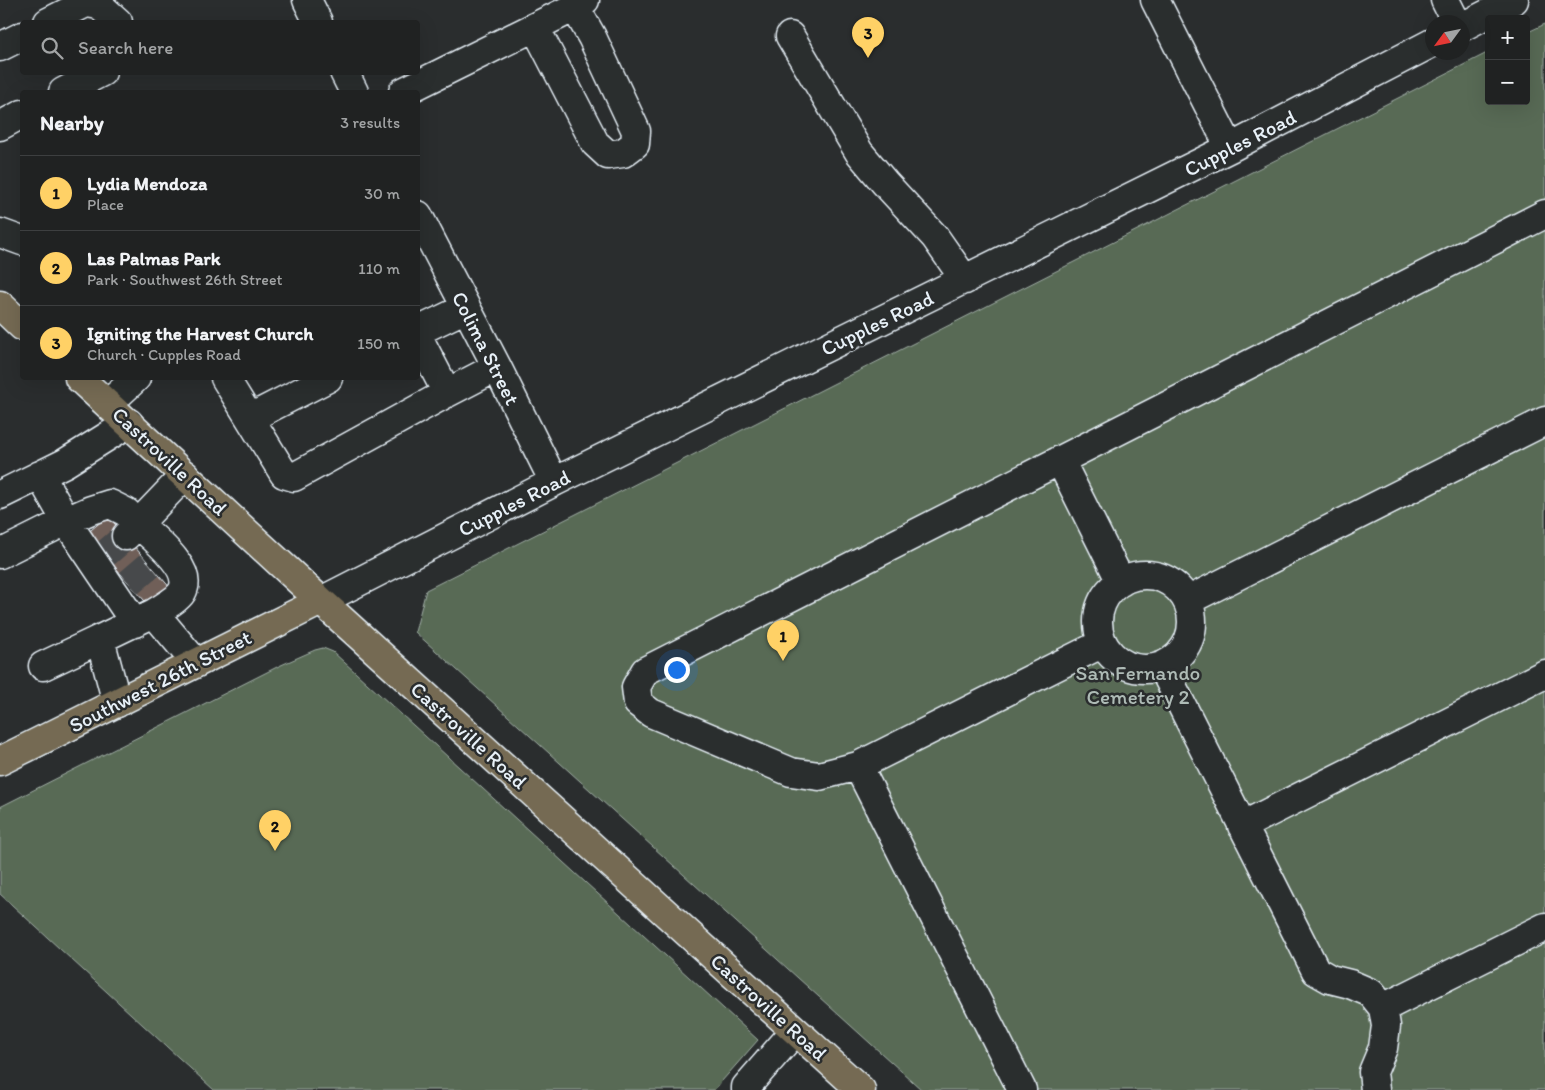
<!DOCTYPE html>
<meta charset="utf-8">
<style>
body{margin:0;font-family:Itim,sans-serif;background:#282a2a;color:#f1f3f6}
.controls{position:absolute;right:15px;top:15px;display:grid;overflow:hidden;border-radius:5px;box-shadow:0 5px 20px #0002}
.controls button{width:45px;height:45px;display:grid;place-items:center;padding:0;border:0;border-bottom:1px solid #3d3f40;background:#202222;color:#f1f3f6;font:25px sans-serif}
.compass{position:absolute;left:1425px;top:15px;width:45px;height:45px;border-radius:50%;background:#202222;box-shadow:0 5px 20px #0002;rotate:237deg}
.you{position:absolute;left:676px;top:669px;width:18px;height:18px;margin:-12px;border:4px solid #fff;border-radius:50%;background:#1a73e8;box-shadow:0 0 0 8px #1a73e833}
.badge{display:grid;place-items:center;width:32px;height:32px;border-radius:50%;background:#ffd166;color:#111;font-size:16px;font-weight:700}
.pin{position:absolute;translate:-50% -41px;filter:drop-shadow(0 1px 2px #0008)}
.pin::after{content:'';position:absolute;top:26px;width:18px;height:15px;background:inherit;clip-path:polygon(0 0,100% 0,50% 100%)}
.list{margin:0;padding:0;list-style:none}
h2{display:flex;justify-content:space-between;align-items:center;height:65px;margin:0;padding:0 20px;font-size:21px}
h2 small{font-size:16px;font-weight:400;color:#a2a4a5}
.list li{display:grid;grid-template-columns:32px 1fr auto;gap:15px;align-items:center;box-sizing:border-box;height:75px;padding:0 20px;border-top:1px solid #3d3f40}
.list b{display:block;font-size:19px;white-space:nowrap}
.list p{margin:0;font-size:16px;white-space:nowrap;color:#a2a4a5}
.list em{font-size:16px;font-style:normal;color:#a2a4a5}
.icon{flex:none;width:28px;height:28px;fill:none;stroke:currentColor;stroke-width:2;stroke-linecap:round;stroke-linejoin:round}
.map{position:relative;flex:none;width:1545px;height:1090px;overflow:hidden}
.search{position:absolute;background:#202222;box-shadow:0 5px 20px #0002;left:20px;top:20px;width:400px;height:55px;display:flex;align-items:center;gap:12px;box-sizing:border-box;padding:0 18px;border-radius:5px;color:#a2a4a5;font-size:19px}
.panel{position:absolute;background:#202222;box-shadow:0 5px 20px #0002;left:20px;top:90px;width:400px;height:290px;border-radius:5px}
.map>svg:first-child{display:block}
.green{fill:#586a54;stroke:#a0aea6}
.building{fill:#705f58;stroke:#e8f1f8}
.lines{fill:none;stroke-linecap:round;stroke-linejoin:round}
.minor-tunnel{stroke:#464a4c;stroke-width:28;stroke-dasharray:28 14;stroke-linecap:butt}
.minor-casing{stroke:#e8f1f8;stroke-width:31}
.major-casing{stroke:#e8f1f8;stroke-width:31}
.minor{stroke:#2a2d2e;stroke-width:28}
.major{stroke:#756b52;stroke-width:28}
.labels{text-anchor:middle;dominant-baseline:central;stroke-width:5;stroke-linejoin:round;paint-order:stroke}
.street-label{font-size:21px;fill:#e8f1f8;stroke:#2a2d2e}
.park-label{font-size:21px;fill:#aebbb6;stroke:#2a2d2e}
</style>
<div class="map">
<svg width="1545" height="1090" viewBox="0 0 1545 1090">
<rect width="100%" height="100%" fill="#2a2d2e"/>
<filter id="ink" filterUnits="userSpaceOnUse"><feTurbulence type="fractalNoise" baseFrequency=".02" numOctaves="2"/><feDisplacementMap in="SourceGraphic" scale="10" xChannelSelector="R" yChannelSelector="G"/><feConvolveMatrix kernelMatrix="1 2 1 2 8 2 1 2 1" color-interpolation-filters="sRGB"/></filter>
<g filter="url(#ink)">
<path class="green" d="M1545,24v1066h-623l-507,-458 11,-42 1063,-538v49h37v-68z
M323,648l10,4 425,388 -44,50h-500l-214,-196v-87l279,-141 36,-16z"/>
<path class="building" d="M108,516l64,74 -21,18 -65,-74z"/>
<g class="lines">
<path class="minor-tunnel" d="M104,555l22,-19
M129,583l21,-18"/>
<g class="minor-casing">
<path id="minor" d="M307,0l11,22
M1155,0l75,148
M1445,0l11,22
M48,22l38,-19 13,2 19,17
M535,27l60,116 13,12 15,-2 12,-9 1,-13 -44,-94 -17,-30
M1462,27l52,-27
M790,36l69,116 26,31 50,54 30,43
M0,47l22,-11
M344,72l10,20
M63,92l39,-20
M403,92l172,-85 10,-7
M0,126l22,-12
M418,215l79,152 57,115
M0,233l22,8
M418,331l48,-23
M418,337l29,56 50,-26
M225,378l59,96 10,3 153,-84
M108,404l28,-26
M250,418l78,-40
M1060,460l61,122
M0,495l65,-32 64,-40
M126,536l12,-12 -12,-12 -16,-8 -19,6 -25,11 69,102
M0,554l66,-33 -26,-46
M1098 622a47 47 0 1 1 94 0a47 47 0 1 1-94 0Z
M321,601l233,-119 676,-334 202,-105
M1187,601l358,-180
M154,613c8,-5 23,-13 28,-21 13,-23 -29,-54 -44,-68l47,-49
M1103,643l-245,123 -39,10 -28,-4 -140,-59 -13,-10 -2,-16 9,-16 900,-457
M43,666l57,-27
M1162,666l154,305 14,8 20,5 21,9 12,15 3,18 -3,22 -10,24 2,18
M117,703l-17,-64 54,-26 42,50
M858,766l164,324
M1242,826l303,-152
M1383,1008l162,-81
M746,1090v-3l49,-56"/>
</g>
<g class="major-casing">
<path id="major" d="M0,305l22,21
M79,378l242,223 540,489
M0,761l321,-160"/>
</g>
<use href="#minor" class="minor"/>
<use href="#major" class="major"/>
</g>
</g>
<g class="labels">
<g class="street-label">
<text transform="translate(1240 143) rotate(-27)">Cupples Road</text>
<text transform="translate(877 323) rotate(-26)">Cupples Road</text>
<text transform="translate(486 348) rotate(63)">Colima Street</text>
<text transform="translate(170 461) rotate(43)">Castroville Road</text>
<text transform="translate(514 503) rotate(-27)">Cupples Road</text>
<text transform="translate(160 681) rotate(-27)">Southwest 26th Street</text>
<text transform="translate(469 735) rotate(42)">Castroville Road</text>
<text transform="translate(769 1007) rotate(42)">Castroville Road</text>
</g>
<g class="park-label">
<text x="1138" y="672">San Fernando<tspan x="1138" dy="24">Cemetery 2</tspan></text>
</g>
</g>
</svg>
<div class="controls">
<button>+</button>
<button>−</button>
</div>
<svg class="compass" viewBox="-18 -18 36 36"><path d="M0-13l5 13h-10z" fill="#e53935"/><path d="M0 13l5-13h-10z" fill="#a2a4a5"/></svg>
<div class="you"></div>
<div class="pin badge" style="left:783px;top:661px">1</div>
<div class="pin badge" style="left:275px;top:851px">2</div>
<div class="pin badge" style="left:868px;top:58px">3</div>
<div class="search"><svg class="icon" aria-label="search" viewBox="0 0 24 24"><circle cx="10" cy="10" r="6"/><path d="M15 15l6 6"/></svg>Search here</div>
<section class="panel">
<h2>Nearby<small>3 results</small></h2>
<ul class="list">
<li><span class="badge">1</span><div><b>Lydia Mendoza</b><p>Place</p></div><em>30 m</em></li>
<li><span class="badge">2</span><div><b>Las Palmas Park</b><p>Park · Southwest 26th Street</p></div><em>110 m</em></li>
<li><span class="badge">3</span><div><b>Igniting the Harvest Church</b><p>Church · Cupples Road</p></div><em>150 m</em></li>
</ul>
</section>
</div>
